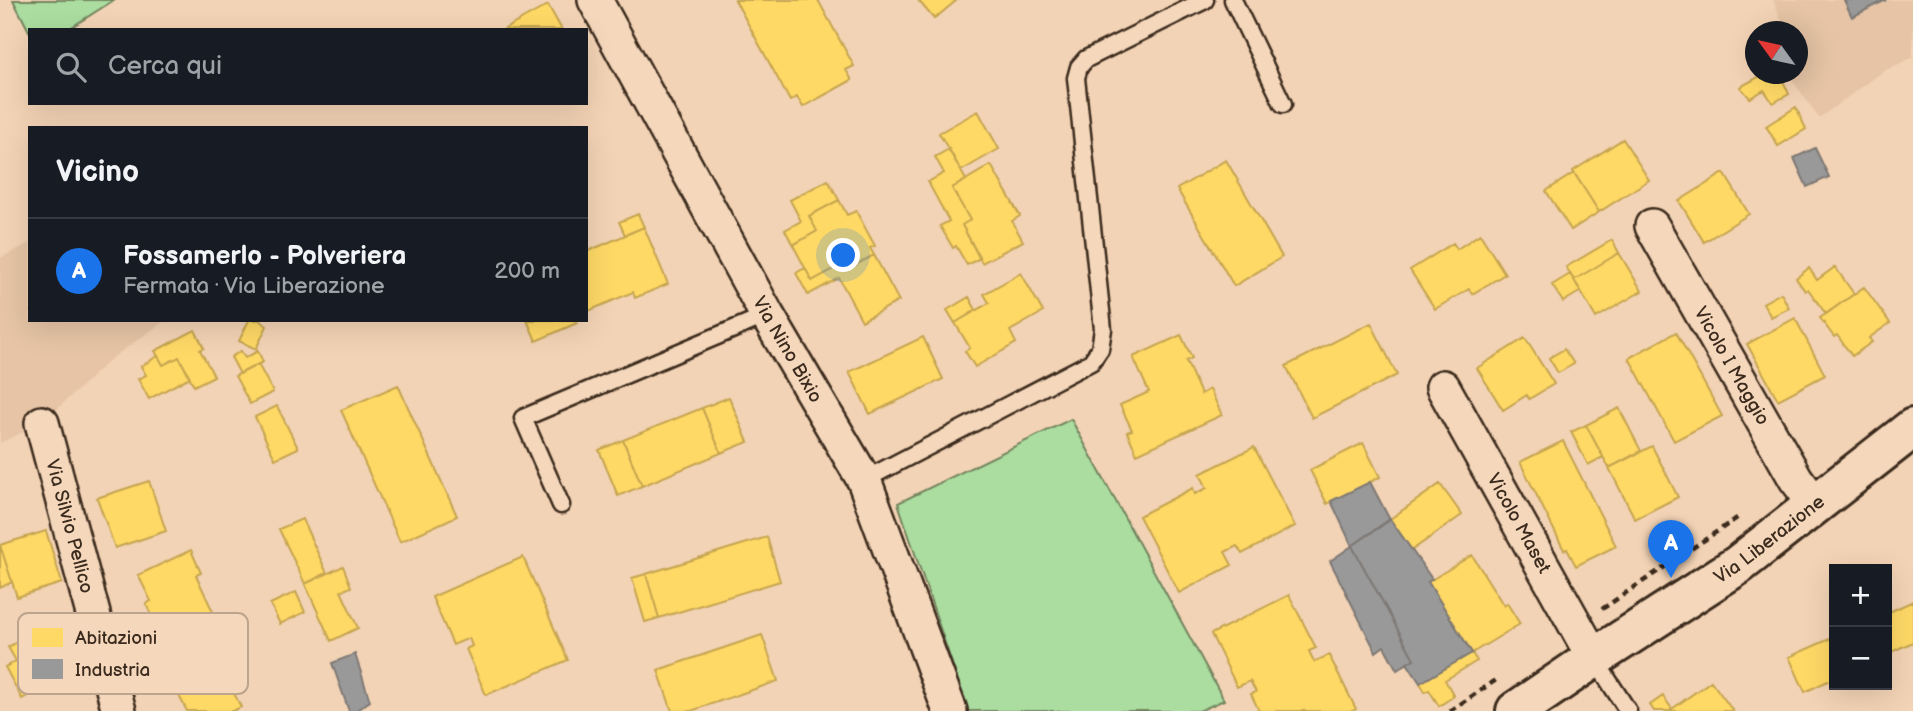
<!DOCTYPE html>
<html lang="it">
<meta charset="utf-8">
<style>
body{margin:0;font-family:"Balsamiq Sans",sans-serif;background:#242831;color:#f1f3f6}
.controls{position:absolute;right:21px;bottom:21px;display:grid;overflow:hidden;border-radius:0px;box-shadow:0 7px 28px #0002}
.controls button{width:63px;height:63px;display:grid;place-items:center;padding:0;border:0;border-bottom:2px solid #363941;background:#171b24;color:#f1f3f6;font:35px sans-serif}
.compass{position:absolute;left:1745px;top:21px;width:63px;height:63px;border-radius:50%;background:#171b24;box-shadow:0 7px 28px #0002;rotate:303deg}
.you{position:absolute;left:844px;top:256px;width:24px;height:24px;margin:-18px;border:5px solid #fff;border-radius:50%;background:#1a73e8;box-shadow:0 0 0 10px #1a73e833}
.badge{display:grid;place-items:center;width:46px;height:46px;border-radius:50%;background:#1a73e8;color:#fff;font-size:23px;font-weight:700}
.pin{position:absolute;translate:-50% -58px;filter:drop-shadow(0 2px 4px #0008)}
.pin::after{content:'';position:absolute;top:37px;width:24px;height:21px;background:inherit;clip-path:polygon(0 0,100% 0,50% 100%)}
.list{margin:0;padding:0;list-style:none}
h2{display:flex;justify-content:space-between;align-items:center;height:91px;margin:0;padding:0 28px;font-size:30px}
h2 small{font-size:23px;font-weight:400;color:#9ea1a6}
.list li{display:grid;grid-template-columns:46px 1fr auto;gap:21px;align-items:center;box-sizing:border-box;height:105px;padding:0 28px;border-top:2px solid #363941}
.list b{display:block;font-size:26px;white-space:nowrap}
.list p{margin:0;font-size:23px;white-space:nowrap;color:#9ea1a6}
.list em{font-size:23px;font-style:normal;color:#9ea1a6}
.icon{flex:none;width:38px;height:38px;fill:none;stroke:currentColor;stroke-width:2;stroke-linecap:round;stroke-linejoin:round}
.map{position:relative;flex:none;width:1913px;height:711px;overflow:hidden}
.search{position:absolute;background:#171b24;box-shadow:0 7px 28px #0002;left:28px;top:28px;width:560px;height:77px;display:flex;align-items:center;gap:18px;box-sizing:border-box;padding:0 24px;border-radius:0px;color:#9ea1a6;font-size:26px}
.panel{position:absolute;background:#171b24;box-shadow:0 7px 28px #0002;left:28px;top:126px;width:560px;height:196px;border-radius:0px}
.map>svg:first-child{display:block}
.built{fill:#e6c4a5}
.green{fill:#aadd9f;stroke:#72845e;stroke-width:2}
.homes{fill:#ffd966;stroke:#c4a450;stroke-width:2}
.industry{fill:#999;stroke:#7d7874;stroke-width:2}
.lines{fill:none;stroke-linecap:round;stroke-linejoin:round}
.service-casing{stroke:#3b2a1e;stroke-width:21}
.minor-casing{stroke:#3b2a1e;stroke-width:38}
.primary-casing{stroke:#3b2a1e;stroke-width:44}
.path{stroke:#3b2a1e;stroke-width:4.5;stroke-dasharray:7 5;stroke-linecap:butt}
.service{stroke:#f5d8bb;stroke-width:16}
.minor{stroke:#f5d8bb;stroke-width:33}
.primary{stroke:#f5d8bb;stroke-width:38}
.labels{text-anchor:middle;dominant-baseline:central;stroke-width:7;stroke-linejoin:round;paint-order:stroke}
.street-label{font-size:19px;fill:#3b2a1e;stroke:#f5d8bb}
.key{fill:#f5d8bb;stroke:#bda48c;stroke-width:2}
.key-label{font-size:19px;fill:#3b2a1e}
</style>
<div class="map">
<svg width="1913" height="711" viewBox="0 0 1913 711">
<rect width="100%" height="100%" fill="#f3d3b5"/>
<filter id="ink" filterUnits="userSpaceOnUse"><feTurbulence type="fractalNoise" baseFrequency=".0143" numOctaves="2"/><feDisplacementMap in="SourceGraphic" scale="14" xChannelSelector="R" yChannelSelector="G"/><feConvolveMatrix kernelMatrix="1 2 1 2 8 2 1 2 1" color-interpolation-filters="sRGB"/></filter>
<g filter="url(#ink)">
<path class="built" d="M1773,0h140v57l-29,14 -65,47 -31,-44h10v-42l-13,-1z
M30,243v77h136l-54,38 -70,65 -42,20v-185z"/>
<path class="green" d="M13,0h101l-47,30h-37v3z
M1071,419l153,281 -25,11h-231l-70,-208z"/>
<path class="homes" d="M735,0h83l36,66 -8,4 6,10 -49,27 -6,-10 -7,4z
M918,0h39l-23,19z
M548,5l14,25h-59z
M1764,74h16l9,20 -16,9 -9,-13 -14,8 -10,-11z
M1796,107l10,22 -28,17 -12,-20z
M978,111l21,38 -38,22 -22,-38z
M1623,139l26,41 -50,32 -26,-41z
M949,149l17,31 -14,8 18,32 -8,5 18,33 -13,7 -11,-19 -3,2 -13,-22 9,-5 -21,-39 16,-9 -9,-16z
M1226,160l56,97 -48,29 -57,-97z
M991,165l29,51 -8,5 11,20 -41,22 -20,-38 8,-5 -18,-32z
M1574,173l25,39 -28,18 -25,-39z
M1724,173l25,41 -45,28 -25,-41z
M828,180l11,20 -30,16 8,15 -24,14 -8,-15 16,-9 -11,-21z
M839,200l8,15 9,-4 19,35 -5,2 4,7 -29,16 -4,-6 -29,16 -19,-36 24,-14 -8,-15z
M638,214l6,13 -19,8 -6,-13z
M644,227l24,57 -33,14 -2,-6 -47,20v-60z
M1480,234l25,40 -33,20 -3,-5 -34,20 -25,-39 43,-27 4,6z
M1612,240l7,13 -45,27 -8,-13z
M1619,253l23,38 -46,27 -22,-38z
M874,255l25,46 -37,20 -23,-43 -31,17 -12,-22 9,-5 7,13 29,-16 4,6z
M1835,267l19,27 -28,20 -18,-25 -3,2 -9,-13 13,-10 8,12z
M1021,273l22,39 -33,19 6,12 -41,24 -10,-16 5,-3 -15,-25 34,-20 -5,-9z
M1570,274l11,17 -18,11 -11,-17z
M1864,287l26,36 -21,15 3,4 -20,14 -15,-21 -3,2 -14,-19z
M1781,293l8,15 -18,9 -8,-14z
M969,297l7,13 -21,13 -8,-13z
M1795,318l30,57 -47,25 -31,-56z
M249,320h10l8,6 -11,23 -17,-8z
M527,320h48l2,3 -41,18z
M1371,323l26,52 -85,43 -26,-52z
M195,330l9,18 -4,2 14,26 -20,10 -15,-29 -16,8 -8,-14z
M1676,332l46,84 -48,25 -45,-83z
M1181,335l11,23 -6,3 15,33 9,-5 12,26 -85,39 -10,-22 5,-2 -12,-25 29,-13 -16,-35z
M923,337l20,42 -73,35 -21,-42z
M1525,338l29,46 -25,15 -2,-4 -24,15 -26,-42z
M1564,349l10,15 -16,9 -9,-15z
M241,351l4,7 13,-7 5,11 -23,12 -9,-17z
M158,356l5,9 16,-8 11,20 -41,22 -11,-20 8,-4 -5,-9z
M258,364l15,28 -23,12 -15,-28z
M398,385l59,131 -57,26 -59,-132z
M729,397l19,45 -27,11 -19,-45z
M277,406l21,42 -23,11 -20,-42z
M702,408l19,45 -79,33 -19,-46z
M1619,408l22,43 -32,17 -23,-43z
M1586,425l17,32 -15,8 -17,-33z
M623,440l19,46 -24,10 -19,-46z
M1563,441l53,105 -40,20 -9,-17 -3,1 -44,-88z
M1363,443l17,34 -53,27 -17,-34z
M1652,446l26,51 -43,22 -26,-51z
M1254,447l41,79 -53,28 -5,-8 -12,6 7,13 -53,28 -40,-77 54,-28 2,6 12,-6 -7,-14z
M149,481l17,50 -51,17 -18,-50z
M1440,484l22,31 -50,35 -22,-31z
M302,519l25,54 -22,11 -26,-55z
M46,531l16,52 -45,14 -17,-52z
M767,537l13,44 -121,37 -13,-44z
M0,545l12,37 -12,6z
M191,550l10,23 -5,2 18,39 -52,24 -16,-34 5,-3 -13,-26z
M1472,555l32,51 3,-3 13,21 -48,29 -44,-71z
M523,557l45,103 -82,35 -20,-46 6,-3 -3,-8 -16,7 -21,-48z
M343,566l8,21 -10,4 17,37 -27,13 -26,-57z
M646,574l13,44 -14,4 -13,-44z
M296,592l9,20 -25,12 -10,-20z
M1289,595l27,53 -7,3 5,11 15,-7 27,54 -3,2h-94l-8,-17 5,-2 -6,-11 -13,6 -26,-53z
M1913,601v41l-26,12v-41z
M52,624l23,46 -53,29 -17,-32 11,-6 -8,-14z
M762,635l16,46 -87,30h-19l-14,-41z
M1834,637v41l-29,14 -16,-35z
M208,642l33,65 -8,4h-46l-24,-46z
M1472,653l5,8 -32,19 9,16 -15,10 -10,-16 -4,2 -5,-9z
M1711,681l22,30h-63l2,-2z
M1663,696l9,13 -2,2h-16l-4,-6z"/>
<path class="industry" d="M1844,0h42l-34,17z
M1815,148l14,29 -22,10 -13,-29z
M1370,482l20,38 -38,26 -21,-45z
M1390,519l42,60 -4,3 44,71 -52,30 -13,-20 7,-4 -62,-113z
M1352,546l62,113 -17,11 -13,-24 -8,6 -46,-91z
M355,654l15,47 -15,10h-6l-17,-48z"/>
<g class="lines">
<g class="service-casing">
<path id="service" d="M1233,0l50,104
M864,480l227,-118 9,-13 3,-20 -27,-251 3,-11 7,-8 119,-59
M561,505l-38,-87 244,-103
M1594,658l34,53"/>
</g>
<g class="minor-casing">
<g id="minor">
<path id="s1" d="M595,0l172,315 97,165 86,231"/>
<path id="s2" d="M1652,226l144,253 19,25"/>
<path id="s3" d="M1443,387l151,271"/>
<path id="s4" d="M42,423l77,288"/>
</g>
</g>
<g class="primary-casing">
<g id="primary">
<path id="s5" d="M1516,711l78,-53 144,-93 175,-137"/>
</g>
</g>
<path class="path" d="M1602,609l138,-93
M1450,711l49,-33"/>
<use href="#service" class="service"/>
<use href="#minor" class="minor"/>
<use href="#primary" class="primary"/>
</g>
</g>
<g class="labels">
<g class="street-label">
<text stroke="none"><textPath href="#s1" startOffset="399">Via Nino Bixio</textPath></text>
<text stroke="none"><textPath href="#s2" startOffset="161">Vicolo I Maggio</textPath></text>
<text stroke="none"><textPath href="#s3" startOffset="156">Vicolo Maset</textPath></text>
<text stroke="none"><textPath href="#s4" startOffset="107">Via Silvio Pellico</textPath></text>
<text stroke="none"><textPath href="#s5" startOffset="306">Via Liberazione</textPath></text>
</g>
</g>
<rect x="18" y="613" width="230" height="81" rx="10" class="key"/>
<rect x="32" y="628" width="31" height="19" fill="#ffd966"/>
<rect x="32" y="659" width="31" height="20" fill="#999"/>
<g class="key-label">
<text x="75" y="644">Abitazioni</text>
<text x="75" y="676">Industria</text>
</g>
</svg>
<div class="controls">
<button>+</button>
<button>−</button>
</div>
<svg class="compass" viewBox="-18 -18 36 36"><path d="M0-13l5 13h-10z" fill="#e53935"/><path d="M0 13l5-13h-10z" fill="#9ea1a6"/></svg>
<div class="you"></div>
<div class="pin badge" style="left:1671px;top:578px">A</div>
<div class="search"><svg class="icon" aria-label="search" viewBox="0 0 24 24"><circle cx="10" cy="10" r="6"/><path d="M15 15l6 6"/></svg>Cerca qui</div>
<section class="panel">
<h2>Vicino<small></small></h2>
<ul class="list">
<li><span class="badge">A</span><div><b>Fossamerlo - Polveriera</b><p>Fermata · Via Liberazione</p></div><em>200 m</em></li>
</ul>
</section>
</div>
